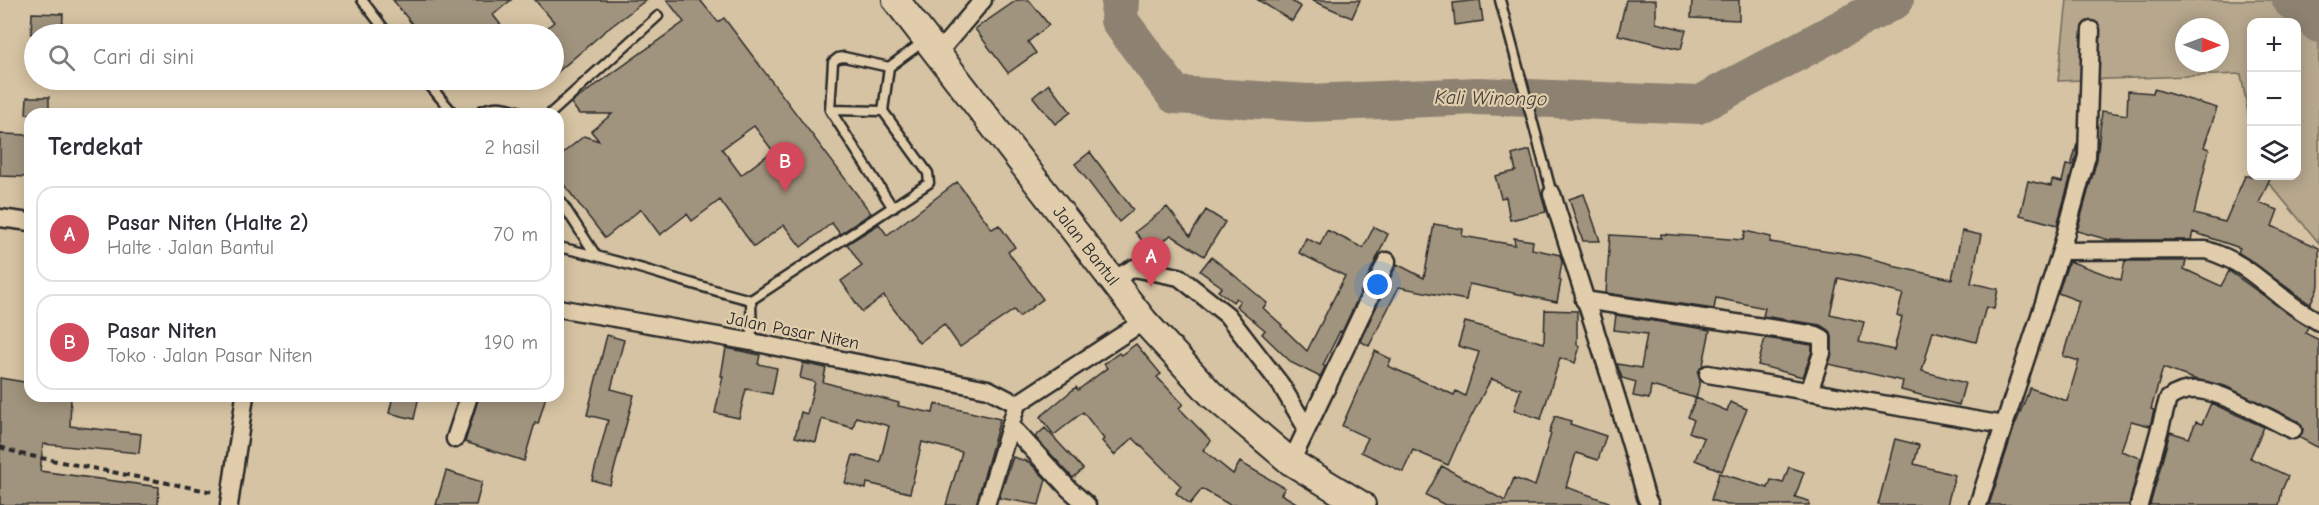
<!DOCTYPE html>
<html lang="id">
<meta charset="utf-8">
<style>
body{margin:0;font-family:"Comic Neue",sans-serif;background:#f7f7f7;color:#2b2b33}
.controls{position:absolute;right:18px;top:18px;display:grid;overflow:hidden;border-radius:12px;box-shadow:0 3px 15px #0003}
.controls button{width:54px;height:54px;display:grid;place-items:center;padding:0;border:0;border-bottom:2px solid #e1e1e2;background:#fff;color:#2b2b33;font:30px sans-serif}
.compass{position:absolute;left:2175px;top:18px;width:54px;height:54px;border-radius:50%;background:#fff;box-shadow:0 3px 15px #0003;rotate:91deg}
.you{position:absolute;left:1378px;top:285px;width:21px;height:21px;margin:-15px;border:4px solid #fff;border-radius:50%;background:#1a73e8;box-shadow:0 0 0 9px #1a73e833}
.badge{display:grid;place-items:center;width:39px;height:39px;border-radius:50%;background:#d1495b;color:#fff;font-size:20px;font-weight:700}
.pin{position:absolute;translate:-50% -50px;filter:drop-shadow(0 2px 3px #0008)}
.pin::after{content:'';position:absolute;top:32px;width:21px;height:18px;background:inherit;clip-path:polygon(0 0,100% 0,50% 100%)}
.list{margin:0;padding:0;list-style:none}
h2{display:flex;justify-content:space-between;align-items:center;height:78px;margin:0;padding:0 24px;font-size:26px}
h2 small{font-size:20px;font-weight:400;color:#7c7c81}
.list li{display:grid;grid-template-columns:39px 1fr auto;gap:18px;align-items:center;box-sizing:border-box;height:96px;margin:0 12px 12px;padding:0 12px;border:2px solid #e1e1e2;border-radius:18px}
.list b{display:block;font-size:22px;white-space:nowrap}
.list p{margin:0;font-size:20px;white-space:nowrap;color:#7c7c81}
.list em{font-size:20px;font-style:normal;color:#7c7c81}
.icon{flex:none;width:33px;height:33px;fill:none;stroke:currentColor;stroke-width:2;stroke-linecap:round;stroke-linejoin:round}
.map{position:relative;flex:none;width:2319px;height:505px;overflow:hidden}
.search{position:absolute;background:#fff;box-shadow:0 3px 15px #0003;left:24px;top:24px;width:540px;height:66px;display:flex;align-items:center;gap:15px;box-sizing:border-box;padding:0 21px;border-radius:33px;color:#7c7c81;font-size:22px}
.panel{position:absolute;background:#fff;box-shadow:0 3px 15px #0003;left:24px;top:108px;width:540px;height:294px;border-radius:18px}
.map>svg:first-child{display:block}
.green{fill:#b6a78d;stroke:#70695c;stroke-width:1.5;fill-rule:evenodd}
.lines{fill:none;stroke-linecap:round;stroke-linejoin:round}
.river{stroke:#8d8271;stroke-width:38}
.building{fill:#a1947e;stroke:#2b2b2b;stroke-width:1.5;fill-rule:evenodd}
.lane-casing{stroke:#2b2b2b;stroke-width:13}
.street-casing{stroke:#2b2b2b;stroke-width:21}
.primary-casing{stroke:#2b2b2b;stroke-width:30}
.path{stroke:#2b2b2b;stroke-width:4;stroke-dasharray:6 4.5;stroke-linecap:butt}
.lane{stroke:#e1cdab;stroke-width:8}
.street{stroke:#e1cdab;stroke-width:16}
.primary{stroke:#e1cdab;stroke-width:26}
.labels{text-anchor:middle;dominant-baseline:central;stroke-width:4.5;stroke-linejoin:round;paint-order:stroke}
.street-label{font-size:18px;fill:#2b2b2b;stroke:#e1cdab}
.water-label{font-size:20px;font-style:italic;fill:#44413c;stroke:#e1cdab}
</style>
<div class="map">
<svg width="2319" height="505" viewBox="0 0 2319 505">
<rect width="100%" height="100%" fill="#d6c3a3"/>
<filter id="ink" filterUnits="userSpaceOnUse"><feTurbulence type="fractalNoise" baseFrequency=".0167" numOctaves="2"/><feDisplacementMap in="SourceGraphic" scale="12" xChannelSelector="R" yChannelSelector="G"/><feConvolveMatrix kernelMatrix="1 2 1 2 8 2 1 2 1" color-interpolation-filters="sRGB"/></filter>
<g filter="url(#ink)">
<path class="green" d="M2067,0h252v243l-56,-67h33v-154h-44l-1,107 -10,-55 -183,7zM2184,27h36v36h-36z"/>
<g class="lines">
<path class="river" d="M1120,0l-1,20 56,75 134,8 169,-7 220,9 197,-105
M2291,0l28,24"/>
</g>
<path class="building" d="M393,0h118l-18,15 15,19h-88z
M535,0h111l-42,32 -50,43v-41h-14l14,-12z
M667,0h33l18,22 6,-4 147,195 -31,21 -8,-11 -31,24 -17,-22 -30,22 -34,-47 -28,21 -5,-7 -27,21 -19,-26 -36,29 -47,-61v-20l26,-21 15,5 -8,-10 21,-17h-33l-8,-11 113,-81zM754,126l19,25 -32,24 -19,-26z
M1017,0h12l20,25 -21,17 8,11 -28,20 -33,-44z
M1258,0h32l11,7 -9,14z
M1311,0h49l-8,18z
M1480,0l3,21 -28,4 -2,-22z
M1626,0h30v23l30,7 -5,19 -63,-14z
M1692,0h47v20l-48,-2z
M32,13l31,1 -1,20h-31z
M1049,84l22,28 -16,12 -22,-27z
M2154,89l63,19 -13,39 5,2 -15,65 31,8 20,-46h26l-12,27 19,7 -6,16 47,22v37l-9,19 -72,-52 2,-4 -47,-16 -2,8h-82l-32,-9 20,-72 5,-48 25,4 1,-24 25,2z
M27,97h22v17h-23z
M0,134l30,1v42l-30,-1z
M2077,144v10l-20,71 -37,-10 8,-34 23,5 1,-6 10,2 4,-17 5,1z
M1530,150l16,62 -36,8 -4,-23 -5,1 -6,-22 21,-5 -4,-16z
M1090,152l43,58 -14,12 -44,-58z
M957,182l35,47 7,-4 16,22 -7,5 35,47 -24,18 -5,-7 -54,37 -16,-23 -25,19 -35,-47 -22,16 -21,-31 21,-15 -15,-22 32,-20 8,11z
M1584,194l16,47h-17l-14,-42z
M1167,207l23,29 16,-26 19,12 -21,34 -33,-21 -20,16 -16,-19z
M1434,224l29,5 -1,7 53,9 -1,-7 19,3 -1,8 28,6 2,7 -3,18 2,1 -4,21 -88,-18 -3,16 -67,-13 -30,59 -9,-5 37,-77 27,14z
M1374,227l14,7 -46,98 -2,-1 -17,34 2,2 -5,10 -28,-14 -30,-29 3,-4 -29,-24 4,-5 -4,-3 -3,4 -15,-11 4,-4 -22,-16 11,-14 17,13 39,33 -4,5 19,17 -1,1 26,25 38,-75 -46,-23 7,-15 14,7 7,-15 36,18z
M1745,231l26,6 -1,5 87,13 35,9v2l60,13 10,-48 19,4 -10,48 27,6 -4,20 -8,-2 -10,35 -43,-11 -11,40 43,12 -6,22 -58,-15 2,-9 -74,-17 3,-11v-16l-1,-5 -11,-7 -57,-9 2,-8 -49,-10 -2,11 -108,-16 4,-58 51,3v-4l82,6zM1838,278l65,16 -6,21 5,2 -8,33 -35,-8 5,-20 -34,-8z
M2069,261l52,19 4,-19h61l-2,8 37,17 8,-15 79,56 -3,6 14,7v108l-19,-10 3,-9 -5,-8 -73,-35 -31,-7 -31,-11 -12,41 3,1 -4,16 -19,-5 -10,30 20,7 -12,47h-140l26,-80 15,-37 37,13 12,-40 -16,-5 16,-55 -21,-8z
M1545,310l32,1v34l3,1 -5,17 -15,-5 -19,61 -27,-9 7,-21 -30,-10 -31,59 -12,27 -35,-15 -10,22 -42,-20 7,-14 -26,-12 33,-75 16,8 -3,7 66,29 2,-4 9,5 14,-44 -21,-6 7,-24 79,21z
M1616,315l94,15 -7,35 -5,7 2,9 -4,17 -45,-12 -2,13 -16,-3 3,-14 -14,-4 -5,-14 24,4 6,-34 -33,-4z
M607,335l17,5 -13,49 23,6 -24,90 -18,-5 16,-60 -21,-5z
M1765,338l47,7v6l-9,26 -45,-12z
M1136,344l25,30 -4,3 26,27 -4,4 32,33 -8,9 30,24 7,-12 45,26 -4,6 19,11h-70l-28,-16 -12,15 -14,-11 5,-7 -48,-48 -19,17 -12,-14 2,-2 -21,-27 -29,23 -14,-18 36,-30 2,3 29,-22 -3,-4 15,-11 2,2z
M726,348l34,7 -2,9 19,4 -5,26 -26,-5 -7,29 -24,-5 8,-37h-2z
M803,363l23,5 -3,14 76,21 -1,3 35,7 2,-9 65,15 -24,86h-30l16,-53 -40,-10 -12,51 -43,-10 -1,6 -21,-6 8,-28 27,7 9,-36 -33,-9 -3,11 -31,-9 -6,23 -21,-5 6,-25 6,2 8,-32 -15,-4z
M0,378l30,5v13h41l-1,30 71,8 -2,19 -96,-9 -3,27 119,16 -1,18h-158z
M393,396h26l-5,23 -25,-6z
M479,396h67l-8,28 -3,-1 -11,38 -59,-19z
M1696,398l31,13 3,-9 17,7 -25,62 -27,-11 9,-22 -15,-6 5,-12 -6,-3z
M2211,403l53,24 -14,31 38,18 -6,14 -3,15h-129l20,-73 19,6 7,-16 6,2z
M1555,416l16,5 -1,3 36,12 -8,24 -22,-7 -10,34 43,15v3h-164l-19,-10 16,-29 63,35 9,-23 21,8 16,-52 -2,-1z
M1045,428l38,41 -10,9 -38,-41z
M1895,439l24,6 -5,19 41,11 -8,30h-69z
M1013,457l16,5 17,17 -7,26 -40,-7z
M1789,467l15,5 -9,25 14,4v4h-82l-16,-5 8,-27 49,15 3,-8 12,3z
M446,471l36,11 -6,23h-40z"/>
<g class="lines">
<g class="lane-casing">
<path id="lane" d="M362,0l26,34
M1500,0l52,194
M889,67l-45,-10 -6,1 -5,4 -3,48 63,98
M425,80l29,34
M830,110l53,1
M481,114v-3c17,-8 29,-3 46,3
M550,114l108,-98
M558,197l37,57
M558,247c65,13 128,37 193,53l1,42
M751,300l178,-117 -1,-10 -45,-62 6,-44 34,-25"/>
</g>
<g class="street-casing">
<path id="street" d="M937,54l46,-54
M1552,194c31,101 66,201 94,303l4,8
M0,218l30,4
M2061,251l26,-95 4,-126
M1112,280l22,-12 45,9 48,38 54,70 26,44
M1584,300l232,35 6,3v15l-13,39
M558,308l194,34 236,47 29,15
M1708,374l296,51
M1011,426l58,63 18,16
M455,439l14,-43
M1291,462l96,-201
M229,505l16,-109
M986,505l31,-101 127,-83
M1978,505l83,-254 145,-1c39,12 54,31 85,54 9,7 19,12 28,18
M2139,505l29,-106c9,-7 20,-10 31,-9 26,3 68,28 94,40"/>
</g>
<g class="primary-casing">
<path id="primary" d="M896,0l248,321 67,73 80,68 71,43"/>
</g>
<path class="path" d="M0,447l21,7 192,38"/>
<use href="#lane" class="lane"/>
<use href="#street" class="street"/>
<use href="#primary" class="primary"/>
</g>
</g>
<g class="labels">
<g class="street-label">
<text transform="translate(1086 246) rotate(52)">Jalan Bantul</text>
<text transform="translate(793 331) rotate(11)">Jalan Pasar Niten</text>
</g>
<g class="water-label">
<text transform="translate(1491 98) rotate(1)">Kali Winongo</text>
</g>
</g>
</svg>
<div class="controls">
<button>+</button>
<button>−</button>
<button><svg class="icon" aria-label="layers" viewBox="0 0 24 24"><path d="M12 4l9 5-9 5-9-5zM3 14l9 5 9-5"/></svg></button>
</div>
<svg class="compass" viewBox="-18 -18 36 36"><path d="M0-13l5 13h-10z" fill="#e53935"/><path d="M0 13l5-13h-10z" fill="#7c7c81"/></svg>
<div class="you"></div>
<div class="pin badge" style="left:1151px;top:287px">A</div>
<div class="pin badge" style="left:785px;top:192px">B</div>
<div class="search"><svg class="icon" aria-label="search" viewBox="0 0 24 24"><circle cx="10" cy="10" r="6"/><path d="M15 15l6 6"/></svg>Cari di sini</div>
<section class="panel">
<h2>Terdekat<small>2 hasil</small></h2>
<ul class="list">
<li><span class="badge">A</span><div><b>Pasar Niten (Halte 2)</b><p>Halte · Jalan Bantul</p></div><em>70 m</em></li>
<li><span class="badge">B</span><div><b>Pasar Niten</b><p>Toko · Jalan Pasar Niten</p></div><em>190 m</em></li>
</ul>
</section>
</div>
